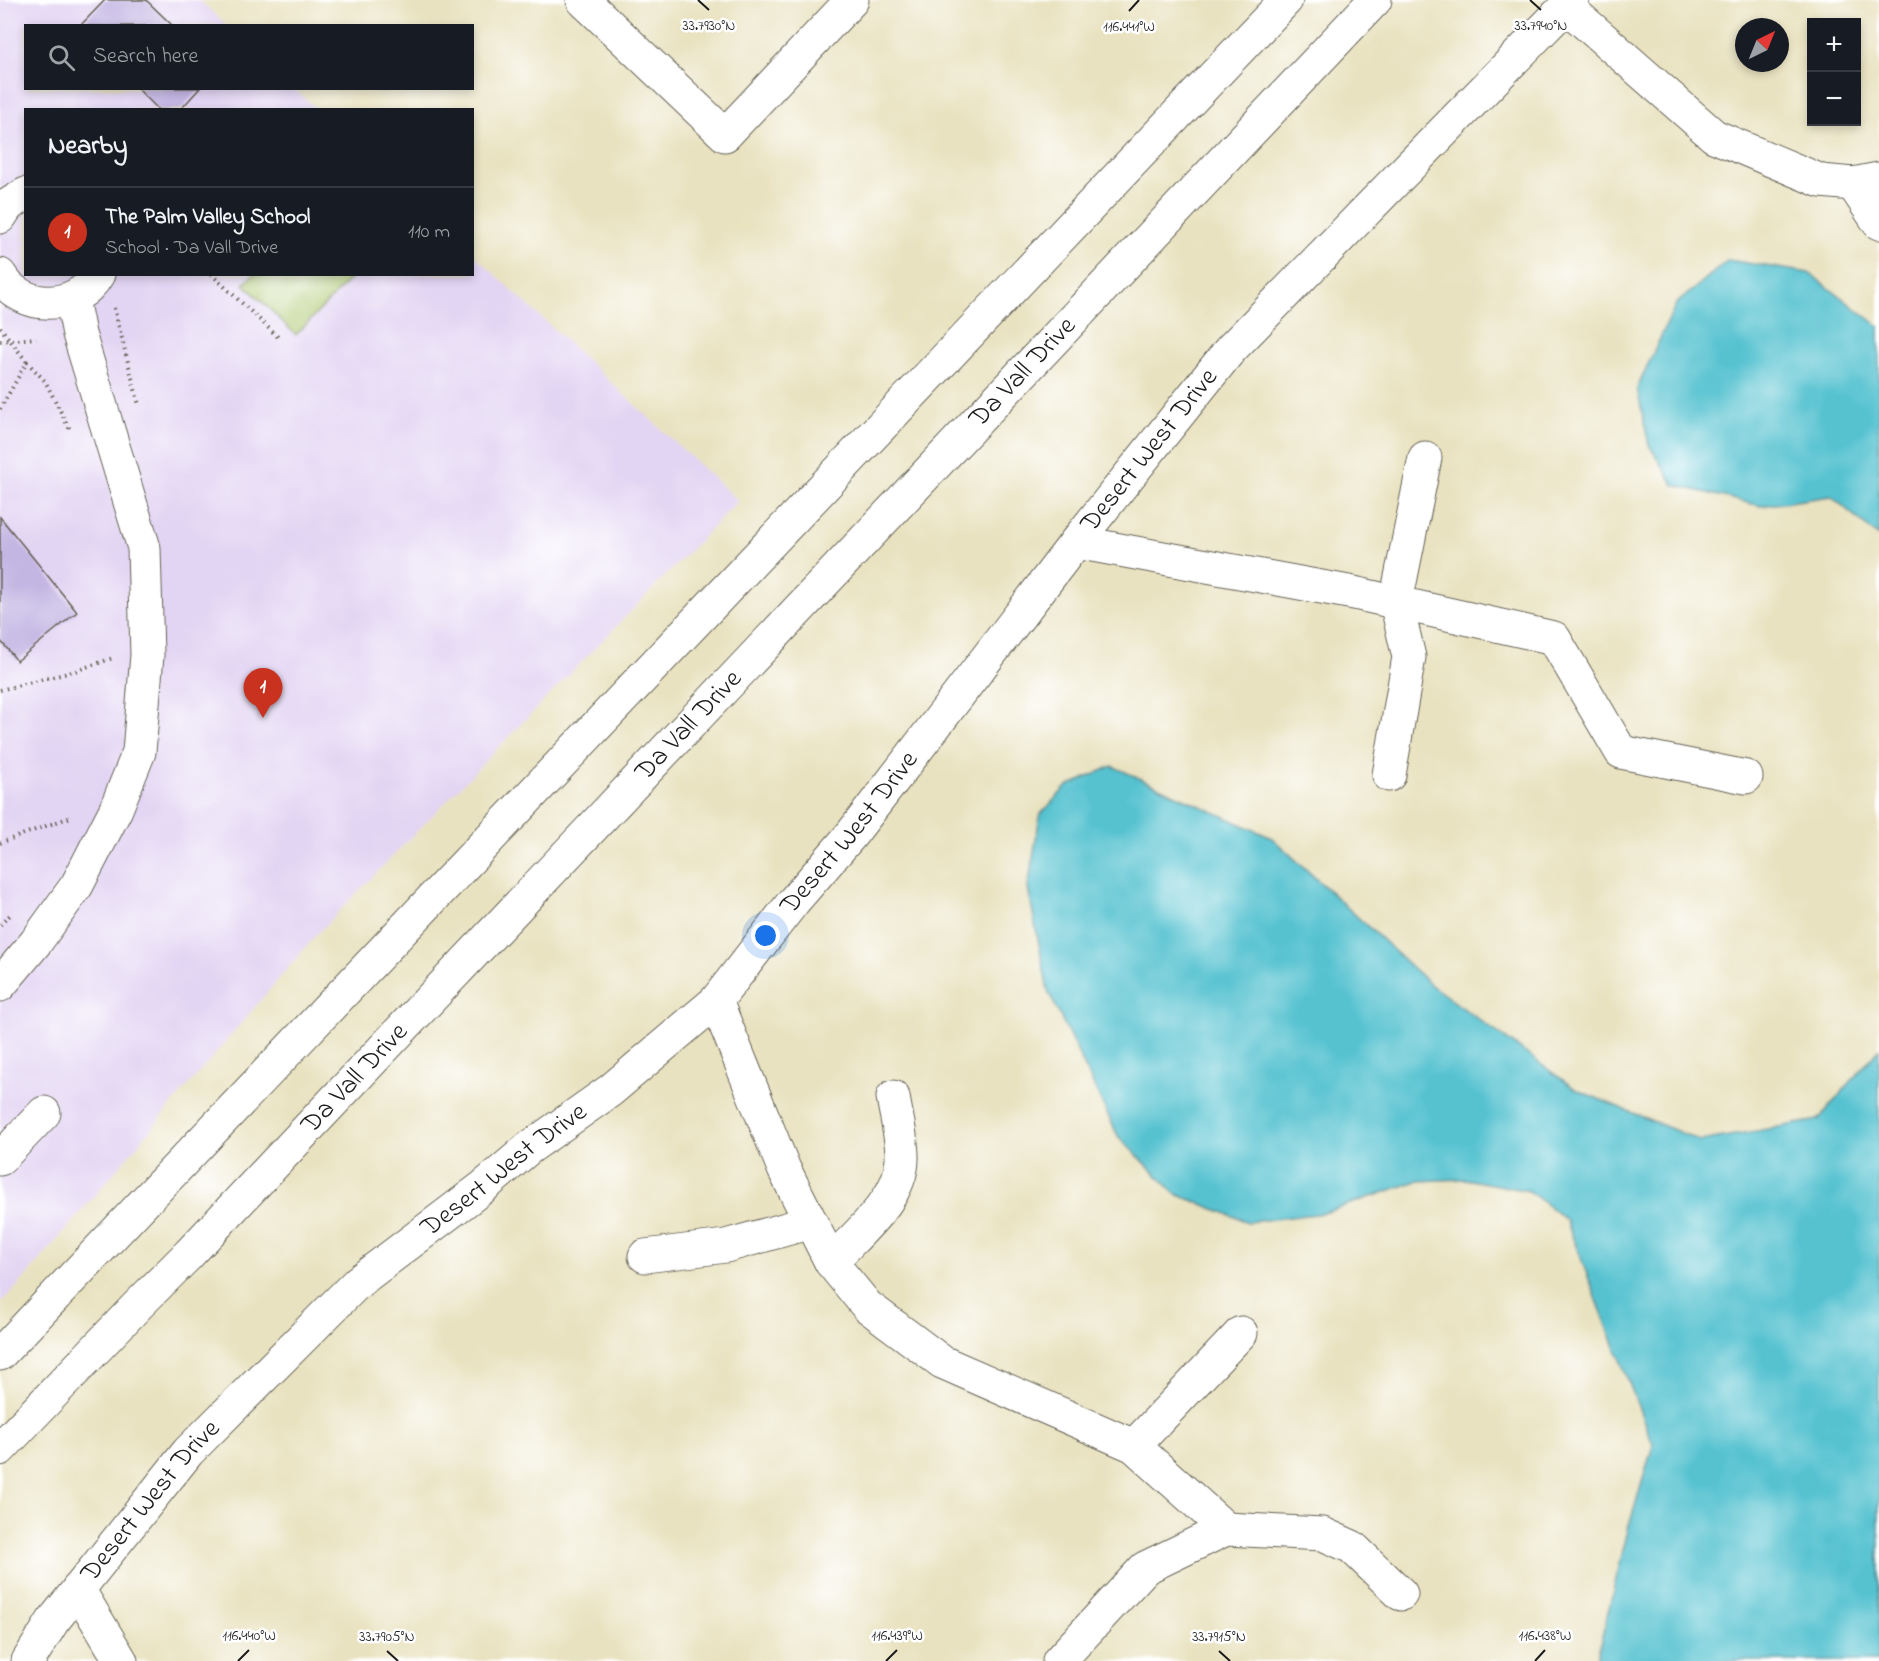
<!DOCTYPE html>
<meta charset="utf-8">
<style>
body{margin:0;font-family:"Indie Flower",sans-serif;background:#242831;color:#f1f3f6}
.controls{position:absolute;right:18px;top:18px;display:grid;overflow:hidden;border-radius:0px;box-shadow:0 3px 9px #0003}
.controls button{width:54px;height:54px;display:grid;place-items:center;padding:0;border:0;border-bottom:2px solid #363941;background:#171b24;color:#f1f3f6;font:30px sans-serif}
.compass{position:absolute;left:1735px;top:18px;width:54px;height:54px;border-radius:50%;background:#171b24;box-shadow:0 3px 9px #0003;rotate:43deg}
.you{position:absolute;left:766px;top:936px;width:21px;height:21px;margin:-15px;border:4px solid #fff;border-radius:50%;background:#1a73e8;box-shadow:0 0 0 9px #1a73e833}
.badge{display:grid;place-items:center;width:39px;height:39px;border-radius:50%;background:#c8321e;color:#fff;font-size:20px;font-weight:700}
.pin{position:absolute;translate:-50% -50px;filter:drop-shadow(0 2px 3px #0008)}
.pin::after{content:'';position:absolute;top:32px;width:21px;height:18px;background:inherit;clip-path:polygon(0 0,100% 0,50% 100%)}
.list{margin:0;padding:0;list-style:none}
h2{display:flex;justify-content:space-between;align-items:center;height:78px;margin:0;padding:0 24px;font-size:26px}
h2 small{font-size:20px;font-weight:400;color:#9ea1a6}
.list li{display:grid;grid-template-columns:39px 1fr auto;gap:18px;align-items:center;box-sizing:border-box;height:90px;padding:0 24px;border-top:2px solid #363941}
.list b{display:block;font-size:22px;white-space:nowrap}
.list p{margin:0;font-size:20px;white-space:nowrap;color:#9ea1a6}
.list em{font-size:20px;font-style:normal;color:#9ea1a6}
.icon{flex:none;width:33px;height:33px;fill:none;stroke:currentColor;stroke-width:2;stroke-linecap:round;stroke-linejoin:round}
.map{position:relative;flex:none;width:1879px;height:1661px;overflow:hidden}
.search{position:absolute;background:#171b24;box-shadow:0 3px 9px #0003;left:24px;top:24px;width:450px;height:66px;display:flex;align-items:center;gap:15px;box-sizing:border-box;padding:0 21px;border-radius:0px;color:#9ea1a6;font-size:22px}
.panel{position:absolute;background:#171b24;box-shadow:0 3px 9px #0003;left:24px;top:108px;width:450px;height:168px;border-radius:0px}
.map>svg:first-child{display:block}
.built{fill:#e2d4f3}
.green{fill:#abc66c;stroke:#647144;stroke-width:1.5}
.water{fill:#56c2d0;stroke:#396f76;stroke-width:1.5}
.building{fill:#c3b6e3}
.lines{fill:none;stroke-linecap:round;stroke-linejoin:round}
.minor-casing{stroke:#646155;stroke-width:35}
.major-casing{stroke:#646155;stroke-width:35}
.path{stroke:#646155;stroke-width:4;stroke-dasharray:1.5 4.5;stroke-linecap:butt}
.minor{stroke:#fff;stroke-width:33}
.major{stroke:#fff;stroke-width:33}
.ticks{fill:none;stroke:#1c1c1c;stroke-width:2}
.labels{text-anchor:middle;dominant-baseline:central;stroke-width:5;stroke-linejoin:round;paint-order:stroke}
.street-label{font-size:27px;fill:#1c1c1c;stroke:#fff}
.ticks-label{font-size:15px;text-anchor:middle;fill:#1c1c1c;stroke:#fff;stroke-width:5;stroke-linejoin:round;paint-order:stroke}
</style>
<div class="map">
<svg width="1879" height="1661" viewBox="0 0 1879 1661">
<rect width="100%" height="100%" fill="#fff"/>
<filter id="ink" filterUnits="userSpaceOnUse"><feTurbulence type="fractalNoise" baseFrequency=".0167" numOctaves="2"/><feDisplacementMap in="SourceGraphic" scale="12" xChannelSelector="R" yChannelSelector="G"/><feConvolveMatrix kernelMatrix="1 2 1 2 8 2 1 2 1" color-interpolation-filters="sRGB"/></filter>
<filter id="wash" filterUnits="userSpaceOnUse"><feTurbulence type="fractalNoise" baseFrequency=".008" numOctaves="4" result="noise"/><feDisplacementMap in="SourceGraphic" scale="24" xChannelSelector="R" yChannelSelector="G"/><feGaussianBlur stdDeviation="1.35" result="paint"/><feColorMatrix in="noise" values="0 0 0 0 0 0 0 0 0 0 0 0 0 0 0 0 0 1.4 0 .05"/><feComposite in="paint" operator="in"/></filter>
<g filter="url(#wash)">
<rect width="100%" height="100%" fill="#e9e2c0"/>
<path class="built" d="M0,0h199l28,25 -201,1v62l268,1 23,20 -291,1v164h446l1,-20 265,247 -422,434 -293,345 -23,24z"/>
<path class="green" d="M254,274h100v1l-58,60 -52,-51z"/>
<path class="water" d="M1728,260l81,13 70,53v211l-48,-41 -70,10 -87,-21 -25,-40 -12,-57 39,-84z
M1112,766l160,72 159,147 146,105 124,51 117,-21 61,-71v612h-283l33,-135 24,-81 -87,-225 -37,-29 -64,-12 -48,2 -93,32 -76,9 -72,-28 -58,-58 -70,-145 -20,-103 12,-73 26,-28z"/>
<g id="blocks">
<path class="building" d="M105,0h41l27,26h-93z
M137,88h63l-20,22h-21z
M0,517l77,95 -60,49 -17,-21z"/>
</g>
</g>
<g filter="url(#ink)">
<use href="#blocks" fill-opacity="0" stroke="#646155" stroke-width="1.5"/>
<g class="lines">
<g class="minor-casing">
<g id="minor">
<path d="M583,0l142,135 127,-135"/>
<path d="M1566,6l148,130 107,45 32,3 26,-5"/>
<path d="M1853,184l26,39"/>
<path d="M0,217l8,-12 18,-11"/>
<path d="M0,275c22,37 77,36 98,-1"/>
<path d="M1076,542l278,51 200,45 67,114 125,25"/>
<path d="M1389,775l20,-118 -13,-55 29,-144"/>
<path d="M0,985l36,-43 41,-57 39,-76 23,-57 8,-97 -3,-107 -65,-214 -7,-35"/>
<path d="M716,1001l68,168 47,93 36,44 75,56 192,84 92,83"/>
<path d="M0,1159l44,-46"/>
<path d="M645,1256l81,-10 85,-24"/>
<path d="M831,1262c26,-29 72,-64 71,-105 0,-20 -6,-41 -9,-60"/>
<path d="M1134,1446l107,-113"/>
<path d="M78,1589l43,72"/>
<path id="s1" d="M28,1661l25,-40 135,-169 170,-170 124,-94 47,-40 82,-58 105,-89 78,-100 57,-66 225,-293 154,-192 342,-350"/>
<path d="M1059,1661l86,-93 81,-39 97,5 29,13 49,47"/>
</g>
</g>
<g class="major-casing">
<g id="major">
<path d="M0,1354l1286,-1354"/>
<path id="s2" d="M0,1449l138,-144 51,-51 1186,-1254"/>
</g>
</g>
<path class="path" d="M211,274l67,63
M114,308l25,97
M0,327l27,35
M0,341l36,-3
M0,409l27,-47 18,19 25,49
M0,690l72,-18 41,-14
M0,843l73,-27
M0,925l10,-10"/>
<use href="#minor" class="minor"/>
<use href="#major" class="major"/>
</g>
</g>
<path class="ticks" d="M698,0l11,10M1530,0l11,10M1129,11l10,-11M387,1651l11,10M1219,1651l11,10M238,1661l11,-11M886,1661l11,-11M1535,1661l10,-11"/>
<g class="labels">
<g class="street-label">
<text stroke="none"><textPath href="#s2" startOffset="1485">Da Vall Drive</textPath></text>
<text stroke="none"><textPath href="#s1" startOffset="1660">Desert West Drive</textPath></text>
<text stroke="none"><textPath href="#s2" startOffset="999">Da Vall Drive</textPath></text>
<text stroke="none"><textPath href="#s1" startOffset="1174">Desert West Drive</textPath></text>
<text stroke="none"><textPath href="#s2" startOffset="513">Da Vall Drive</textPath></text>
<text stroke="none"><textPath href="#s1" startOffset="688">Desert West Drive</textPath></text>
<text stroke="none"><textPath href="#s1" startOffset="202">Desert West Drive</textPath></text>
</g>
</g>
<g class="ticks-label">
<text x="709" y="30">33.7930°N</text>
<text x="1541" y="30">33.7940°N</text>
<text x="1129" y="31">116.441°W</text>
<text x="249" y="1640">116.440°W</text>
<text x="897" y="1640">116.439°W</text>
<text x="1545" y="1640">116.438°W</text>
<text x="387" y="1641">33.7905°N</text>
<text x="1219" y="1641">33.7915°N</text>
</g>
</svg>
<div class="controls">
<button>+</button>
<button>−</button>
</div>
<svg class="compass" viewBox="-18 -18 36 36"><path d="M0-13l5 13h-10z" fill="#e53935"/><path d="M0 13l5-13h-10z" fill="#9ea1a6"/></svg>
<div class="you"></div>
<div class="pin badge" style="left:263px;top:718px">1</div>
<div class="search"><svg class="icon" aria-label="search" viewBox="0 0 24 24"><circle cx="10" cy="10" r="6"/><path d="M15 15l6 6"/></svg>Search here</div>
<section class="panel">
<h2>Nearby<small></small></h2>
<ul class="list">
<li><span class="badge">1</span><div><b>The Palm Valley School</b><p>School · Da Vall Drive</p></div><em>110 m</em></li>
</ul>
</section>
</div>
